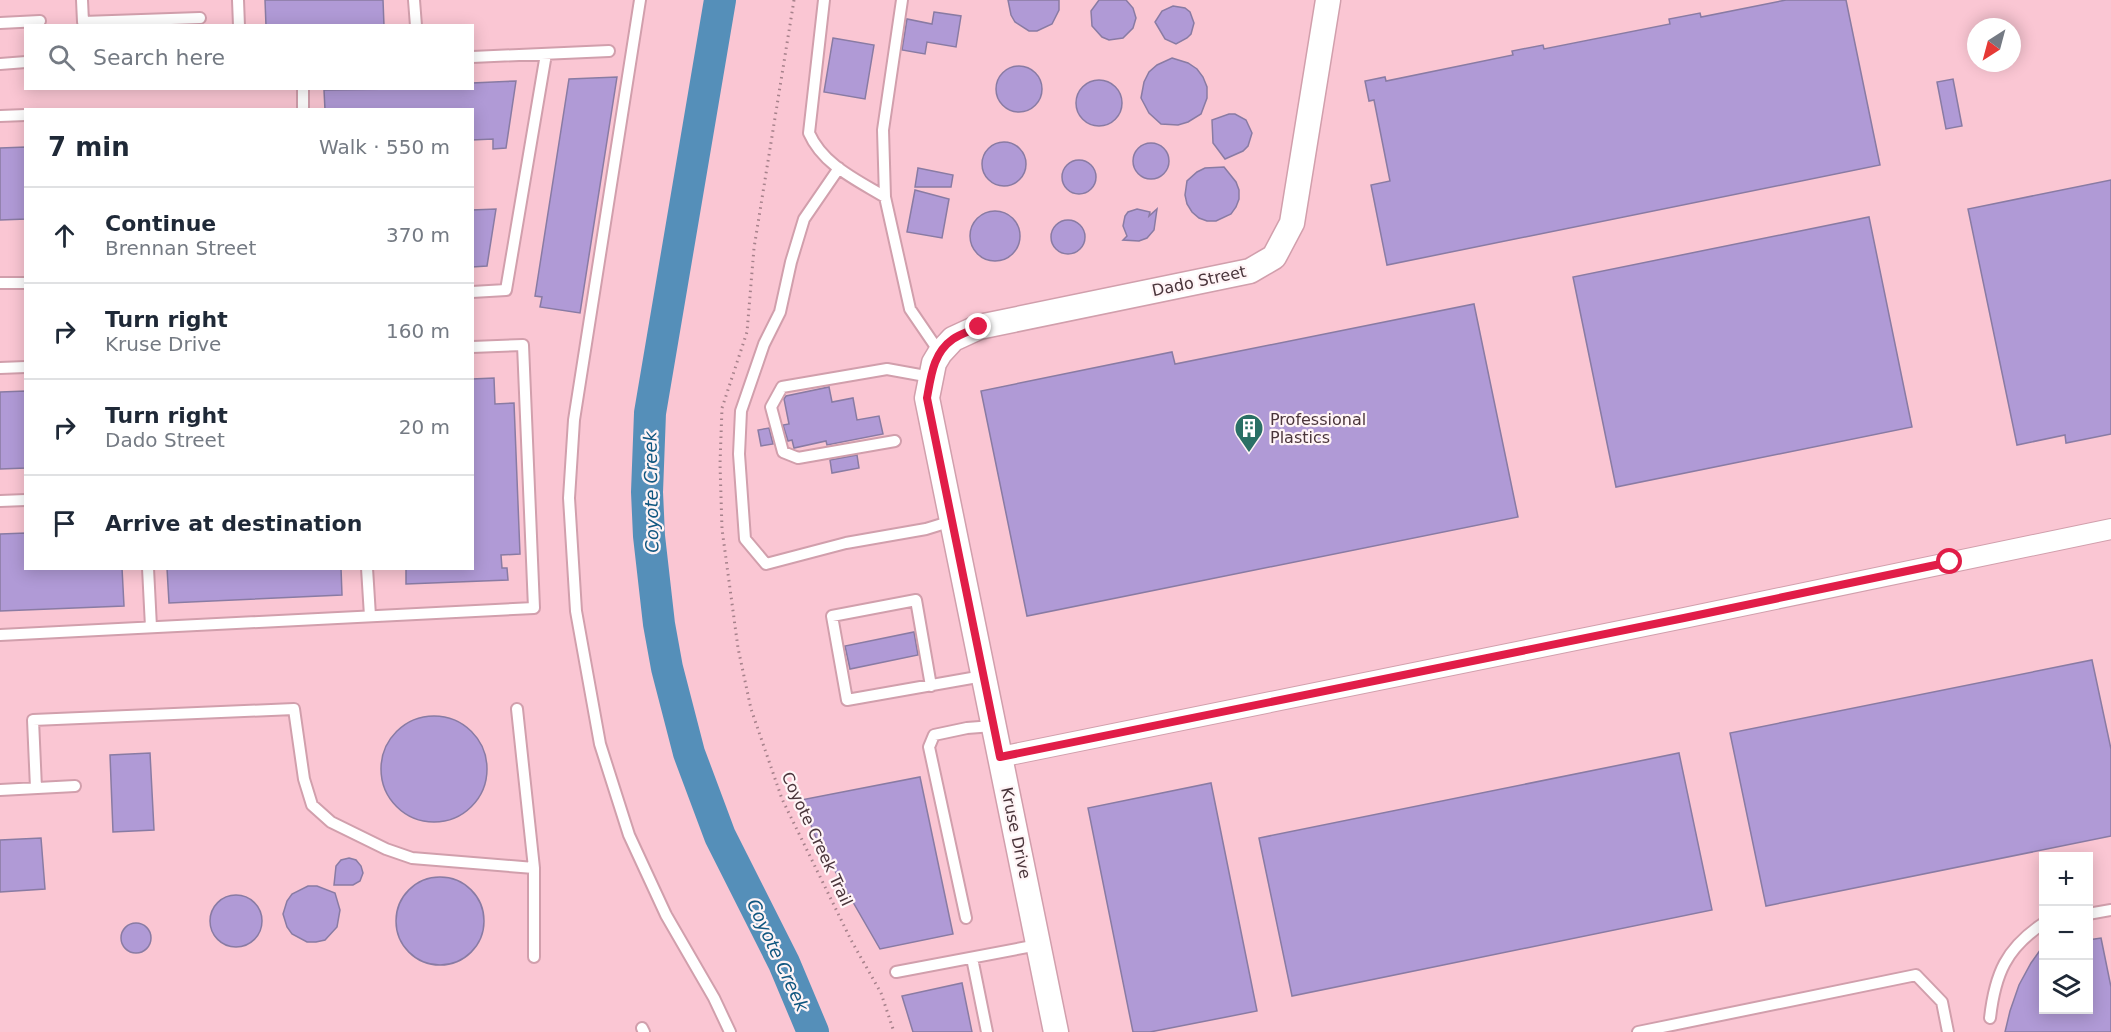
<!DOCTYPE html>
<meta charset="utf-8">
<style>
body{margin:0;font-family:"DejaVu Sans",sans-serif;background:#f2f2f3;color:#1f2937}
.controls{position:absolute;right:18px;bottom:18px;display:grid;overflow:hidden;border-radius:0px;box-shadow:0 3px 15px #0003}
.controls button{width:54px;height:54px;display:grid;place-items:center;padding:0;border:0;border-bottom:2px solid #e0e1e3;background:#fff;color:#1f2937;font:30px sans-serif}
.compass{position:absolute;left:1967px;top:18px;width:54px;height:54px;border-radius:50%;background:#fff;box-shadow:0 3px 15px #0003;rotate:216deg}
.stop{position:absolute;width:18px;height:18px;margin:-14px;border:4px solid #e11d48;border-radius:50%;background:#fff}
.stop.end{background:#e11d48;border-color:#fff;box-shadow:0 2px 6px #0008}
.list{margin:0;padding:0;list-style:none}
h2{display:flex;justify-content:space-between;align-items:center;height:78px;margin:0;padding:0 24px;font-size:26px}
h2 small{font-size:20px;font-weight:400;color:#747a83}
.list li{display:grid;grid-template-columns:39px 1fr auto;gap:18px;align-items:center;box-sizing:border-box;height:96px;padding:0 24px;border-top:2px solid #e0e1e3}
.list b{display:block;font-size:22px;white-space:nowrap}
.list p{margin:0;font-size:20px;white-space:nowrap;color:#747a83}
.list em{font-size:20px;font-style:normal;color:#747a83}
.icon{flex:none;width:33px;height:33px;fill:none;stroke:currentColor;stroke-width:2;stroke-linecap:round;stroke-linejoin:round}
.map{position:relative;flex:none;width:2111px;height:1032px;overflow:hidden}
.search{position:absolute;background:#fff;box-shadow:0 3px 15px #0003;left:24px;top:24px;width:450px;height:66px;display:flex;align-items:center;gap:15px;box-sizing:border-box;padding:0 21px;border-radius:0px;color:#747a83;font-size:22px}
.panel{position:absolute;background:#fff;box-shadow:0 3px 15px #0003;left:24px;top:108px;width:450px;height:462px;border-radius:0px}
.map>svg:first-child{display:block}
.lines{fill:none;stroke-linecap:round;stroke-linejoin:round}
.river{stroke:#558fb9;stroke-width:32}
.building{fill:#b09ad6;stroke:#897ba3;stroke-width:1.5}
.service-casing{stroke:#d19fac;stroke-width:14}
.minor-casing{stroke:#d19fac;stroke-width:22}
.tertiary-casing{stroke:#d19fac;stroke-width:27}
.path{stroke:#a6818b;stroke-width:3;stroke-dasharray:1.5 4.5;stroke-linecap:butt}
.service{stroke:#fff;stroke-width:10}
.minor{stroke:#fff;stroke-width:20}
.tertiary{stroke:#fff;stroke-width:24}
.route{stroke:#e11d48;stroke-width:8}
.labels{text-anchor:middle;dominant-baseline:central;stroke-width:4.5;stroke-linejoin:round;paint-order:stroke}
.street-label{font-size:16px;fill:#4a353b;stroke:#fff4f6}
.poi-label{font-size:16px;fill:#4a353b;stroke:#fff4f6;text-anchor:start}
.water-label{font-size:18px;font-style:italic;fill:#115781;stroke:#fff4f6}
</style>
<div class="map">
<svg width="2111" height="1032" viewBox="0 0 2111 1032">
<rect width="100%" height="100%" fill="#fac6d3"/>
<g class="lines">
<path class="river" d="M720,0l-70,413 -3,79 2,44 10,88 8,44 22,85 31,83 64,127 29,69"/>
</g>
<path class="building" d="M265,0h118l1,26h-118z
M1008,0h51v10l-7,14 -15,7h-8l-14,-9 -4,-7z
M1099,0h27l7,8 3,10 -3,10 -10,10 -14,2 -7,-3 -10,-11 -1,-15z
M1786,0h60l34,165 -493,100 -16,-80 19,-4 -16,-81 -5,1 -4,-20 20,-4 1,4 127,-26 -1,-4 31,-6 1,4 126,-25 -1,-5 31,-6 1,4z
M1173,6l12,2 5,4 4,11 -3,11 -4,4 -11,6 -11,-5 -10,-17 7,-11z
M934,12l27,4 -5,31 -29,-5 -2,12 -23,-4 5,-31 25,5z
M833,38l41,7 -9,54 -41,-7z
M1172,58l16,5 9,6 6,8 4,10v11l-6,16 -13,8 -10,3 -17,-1 -12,-11 -8,-15 3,-16 5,-10 8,-7z
M996 89a23 23 0 1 1 46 0a23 23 0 1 1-46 0Z
M617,77l-37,236 -40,-6 2,-10 -7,-1 34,-217z
M1953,79l9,47 -16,3 -9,-47z
M1076 103a23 23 0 1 1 46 0a23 23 0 1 1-46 0Z
M516,81l-10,67 -13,1v-10l-21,1v-30h-147l-1,-20 148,-2v-5z
M1229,114h6l11,6 6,13 -4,13 -5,5 -18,8 -12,-16 -1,-23z
M982 164a22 22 0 1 1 44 0a22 22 0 1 1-44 0Z
M1133 161a18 18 0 1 1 36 0a18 18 0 1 1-36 0Z
M26,147v72l-26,1v-72z
M1062 177a17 17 0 1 1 34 0a17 17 0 1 1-34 0Z
M1224,167l12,15 3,8v9l-3,8 -5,7 -15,7h-9l-8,-3 -7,-6 -5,-8 -2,-9 2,-14 10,-9 8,-4z
M918,168l35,7 -2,12h-36z
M2111,180v254l-45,9 -1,-8 -48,10 -49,-236z
M915,190l34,9 -7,39 -35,-6z
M496,209l-9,57 -15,1v-57z
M1137,209l13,3 -1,4 8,-7 -3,21 -7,8 -8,3 -16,-1 4,-4 -4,-10 2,-10 3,-4z
M970 236a25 25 0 1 1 50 0a25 25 0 1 1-50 0Z
M1869,217l43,210 -296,60 -43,-210z
M1051 237a17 17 0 1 1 34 0a17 17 0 1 1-34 0Z
M1474,304l44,213 -491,99 -46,-225 191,-39 3,12z
M494,378l1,26 19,-1 6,151 -19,1 1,13h5l1,12 -102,4v-16h66v-189z
M829,387l3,15 21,-4 4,22 22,-4 4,18 -56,11 -1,-4 -32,7 -2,-8 -4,1 -5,-16 6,-1 -5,-25 2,-3z
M26,391v77l-26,1v-77z
M769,428l4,16 -12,2 -3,-16z
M857,455l2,13 -27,5 -2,-13z
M26,533v35h96l2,38 -124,5v-77z
M167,568h174l1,27 -173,8z
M914,632l4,23 -68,14 -5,-23z
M2092,660l19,89v87l-345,70 -36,-173z
M381 769a53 53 0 1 1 106 0a53 53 0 1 1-106 0Z
M150,753l4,77 -41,2 -3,-77z
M1679,753l33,157 -420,86 -33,-158z
M920,777l33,157 -73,15 -64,-111 -15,-38z
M1211,783l46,228 -107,21h-17l-45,-224z
M41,838l4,51 -45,3v-52z
M349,858l7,2 5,6 2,7 -3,8 -7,4h-19l2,-19 5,-6z
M396 921a44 44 0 1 1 88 0a44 44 0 1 1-88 0Z
M308,886h9l18,7 5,17 -3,17 -12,13 -9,2h-9l-15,-8 -5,-7 -4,-13 4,-13 5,-7z
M210 921a26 26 0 1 1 52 0a26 26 0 1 1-52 0Z
M121 938a15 15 0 1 1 30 0a15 15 0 1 1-30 0Z
M2101,938l10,49v45h-106l5,-21 9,-26 12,-22 12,-17v64h45v-70z
M962,983l10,49h-59l-11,-36z"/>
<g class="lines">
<g class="service-casing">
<path id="service" d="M82,0l1,22 117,-4
M238,0l1,26
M414,0l2,26
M640,0l-66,420 -5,78 7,113 24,133 29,91 37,80 48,83 16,34
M824,0l-15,133c14,32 48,47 76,64
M902,0l-19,130 2,67 25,112 30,44
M0,23l40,-2
M472,57l137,-6
M0,64l26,-2
M303,88v22
M0,116l26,-1
M839,168l-35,51 -13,43 -11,50 -16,32 -23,67 -2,43 6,85 21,25 80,-21 80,-14 26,-8
M0,283h26
M472,292l34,-2 40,-236
M0,368l26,-1
M895,441l-97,17 -15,-6 -12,-45 11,-20 105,-18 44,8
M0,501l26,-1
M148,568l3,59
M367,568l3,48
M0,635l534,-27 -11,-263 -51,2
M931,686l-15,-86 -84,16 15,84 136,-24
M517,709l17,159v89
M36,788l-3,-68 261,-11 10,70 8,26 19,17 55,27 26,9 122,10
M0,790l75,-4
M2088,914l23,-4
M966,918l-37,-171 5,-12 33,-7 26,-2
M972,958l15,74
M896,972l142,-27
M1990,1018c5,-44 16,-70 54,-95
M642,1028l2,4
M1638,1032l278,-57 26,27 6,30"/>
</g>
<g class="minor-casing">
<path id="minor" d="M1000,757l684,-139 427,-89"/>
</g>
<g class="tertiary-casing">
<path id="tertiary" d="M1056,1032l-129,-634 7,-35 6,-10 13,-14 26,-12 271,-56 24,-14 18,-34 36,-223"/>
</g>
<path class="path" d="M794,0l-40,248 -7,84 -25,76 -2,56 2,65 16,119 13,61 31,90 69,141 30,53 13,39"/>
<use href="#service" class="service"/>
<use href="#minor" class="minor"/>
<use href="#tertiary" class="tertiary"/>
</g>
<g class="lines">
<path class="route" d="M979,327c-9,4 -19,7 -26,12 -20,14 -22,37 -26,59l73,359 684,-139 266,-56"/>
</g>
<defs>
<g id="building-pin" transform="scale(1.5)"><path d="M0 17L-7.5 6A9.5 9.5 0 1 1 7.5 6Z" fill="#2a7065" stroke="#fff4f6"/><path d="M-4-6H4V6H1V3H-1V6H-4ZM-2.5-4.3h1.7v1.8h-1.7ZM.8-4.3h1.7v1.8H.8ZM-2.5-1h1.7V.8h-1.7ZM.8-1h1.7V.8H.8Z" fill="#fff"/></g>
</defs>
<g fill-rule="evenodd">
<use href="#building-pin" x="1249" y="428"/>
</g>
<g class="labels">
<g class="street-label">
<text transform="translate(1199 281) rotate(-12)">Dado Street</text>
<text transform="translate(1016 833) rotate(78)">Kruse Drive</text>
<text transform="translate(817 839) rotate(65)">Coyote Creek Trail</text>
</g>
<g class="poi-label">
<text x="1270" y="419">Professional<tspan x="1270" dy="18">Plastics</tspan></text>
</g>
<g class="water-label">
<text transform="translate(651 492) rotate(-91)">Coyote Creek</text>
<text transform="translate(778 955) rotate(65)">Coyote Creek</text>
</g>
</g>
</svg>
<div class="controls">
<button>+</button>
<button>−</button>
<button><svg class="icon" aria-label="layers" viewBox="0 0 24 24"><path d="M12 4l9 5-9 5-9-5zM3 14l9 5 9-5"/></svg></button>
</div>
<svg class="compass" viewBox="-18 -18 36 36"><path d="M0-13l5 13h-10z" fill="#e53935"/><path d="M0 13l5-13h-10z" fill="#747a83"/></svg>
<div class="stop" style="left:1950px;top:562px"></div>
<div class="stop end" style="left:979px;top:327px"></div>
<div class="search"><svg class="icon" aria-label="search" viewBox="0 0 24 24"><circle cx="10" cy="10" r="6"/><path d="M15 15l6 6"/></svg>Search here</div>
<section class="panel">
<h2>7 min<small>Walk · 550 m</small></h2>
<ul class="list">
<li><svg class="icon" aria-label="ahead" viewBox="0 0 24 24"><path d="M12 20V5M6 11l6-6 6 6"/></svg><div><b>Continue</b><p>Brennan Street</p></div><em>370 m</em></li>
<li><svg class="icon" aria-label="right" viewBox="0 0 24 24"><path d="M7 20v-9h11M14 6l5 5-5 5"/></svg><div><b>Turn right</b><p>Kruse Drive</p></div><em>160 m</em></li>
<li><svg class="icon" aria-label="right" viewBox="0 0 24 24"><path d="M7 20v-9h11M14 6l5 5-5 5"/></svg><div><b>Turn right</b><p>Dado Street</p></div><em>20 m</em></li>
<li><svg class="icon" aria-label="arrive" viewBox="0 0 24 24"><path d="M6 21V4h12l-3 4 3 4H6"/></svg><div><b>Arrive at destination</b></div></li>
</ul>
</section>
</div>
